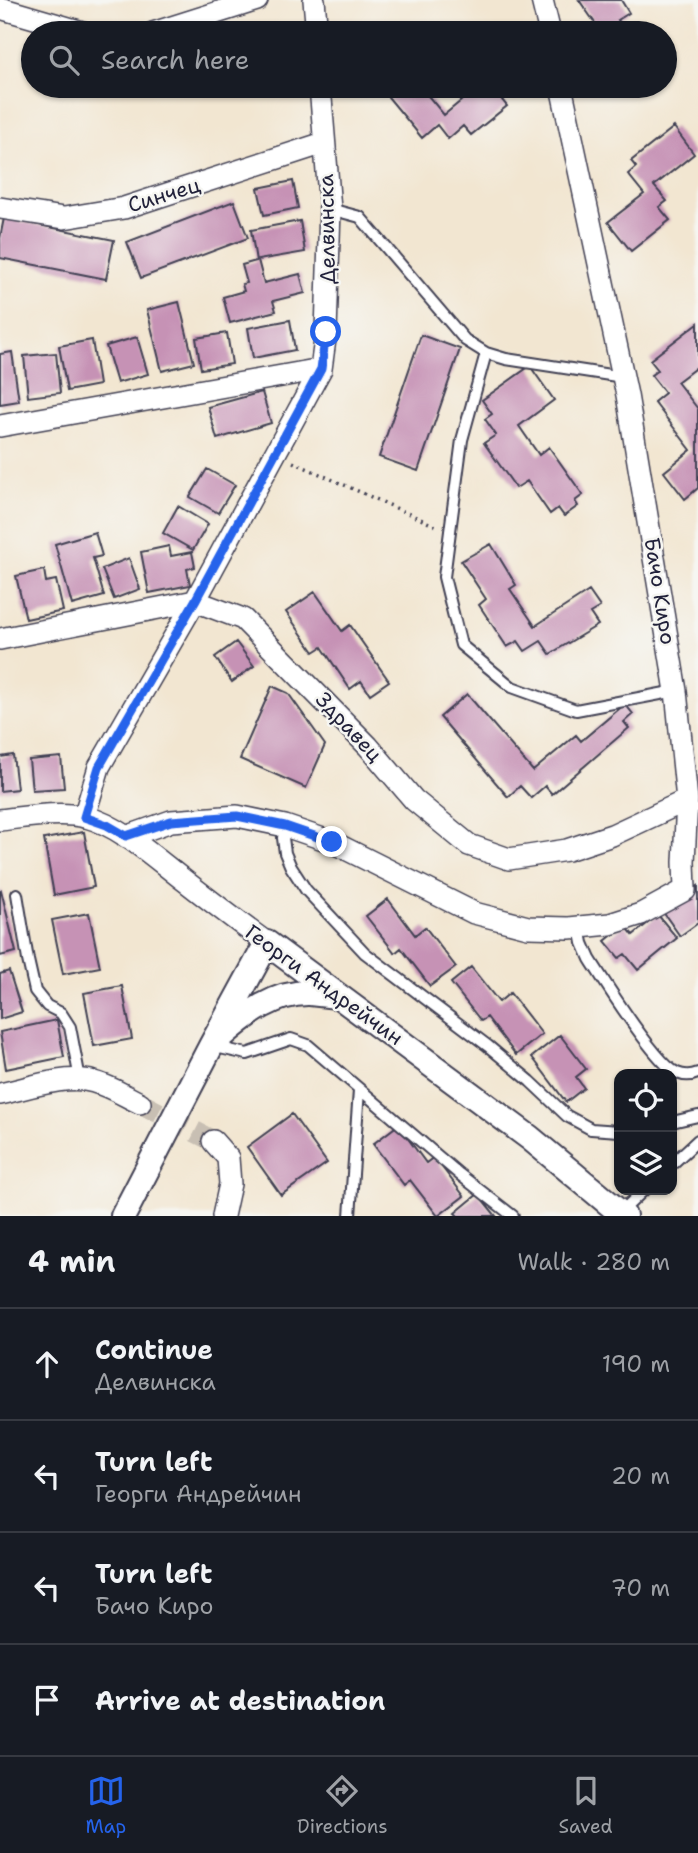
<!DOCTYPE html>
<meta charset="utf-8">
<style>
body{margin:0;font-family:"Shantell Sans",sans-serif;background:#242831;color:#f1f3f6}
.controls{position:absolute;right:21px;bottom:21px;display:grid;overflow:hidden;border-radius:14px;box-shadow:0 2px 5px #0004}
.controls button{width:63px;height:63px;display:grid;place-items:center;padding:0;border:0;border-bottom:2px solid #363941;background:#171b24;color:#f1f3f6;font:35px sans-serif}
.stop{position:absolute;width:21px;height:21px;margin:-16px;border:5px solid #2563eb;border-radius:50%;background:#fff}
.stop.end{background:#2563eb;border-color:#fff;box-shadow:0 2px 7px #0008}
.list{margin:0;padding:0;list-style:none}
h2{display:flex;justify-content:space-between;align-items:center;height:91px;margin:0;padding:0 28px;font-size:30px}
h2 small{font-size:23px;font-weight:400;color:#9ea1a6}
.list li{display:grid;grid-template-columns:46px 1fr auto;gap:21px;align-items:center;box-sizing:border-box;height:112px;padding:0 28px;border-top:2px solid #363941}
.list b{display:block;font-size:26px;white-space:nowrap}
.list p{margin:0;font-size:23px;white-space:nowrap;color:#9ea1a6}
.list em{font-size:23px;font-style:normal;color:#9ea1a6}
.icon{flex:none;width:38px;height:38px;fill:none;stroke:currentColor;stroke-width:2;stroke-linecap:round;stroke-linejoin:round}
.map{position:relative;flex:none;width:698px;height:1216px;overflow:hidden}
.search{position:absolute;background:#171b24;box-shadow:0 2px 5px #0004;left:21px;right:21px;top:21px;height:77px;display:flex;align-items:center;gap:18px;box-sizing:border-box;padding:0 24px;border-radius:38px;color:#9ea1a6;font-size:26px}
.sheet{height:539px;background:#171b24}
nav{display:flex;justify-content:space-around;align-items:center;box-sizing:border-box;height:98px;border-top:2px solid #363941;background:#171b24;font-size:19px;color:#9ea1a6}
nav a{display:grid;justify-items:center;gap:4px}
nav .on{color:#2563eb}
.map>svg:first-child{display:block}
.building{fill:#c692b5}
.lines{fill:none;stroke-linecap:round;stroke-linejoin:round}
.minor-tunnel{stroke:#c8bfb3;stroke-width:21;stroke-dasharray:21 10;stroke-linecap:butt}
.service-casing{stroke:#413f52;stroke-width:14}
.minor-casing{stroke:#413f52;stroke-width:24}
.tertiary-casing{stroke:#413f52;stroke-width:28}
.path{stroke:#413f52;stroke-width:3.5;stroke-dasharray:2 5;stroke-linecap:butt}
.service{stroke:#fff;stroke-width:10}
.minor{stroke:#fff;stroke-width:21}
.tertiary{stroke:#fff;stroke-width:24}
.route{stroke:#2563eb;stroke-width:9}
.labels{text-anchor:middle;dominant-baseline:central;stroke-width:5;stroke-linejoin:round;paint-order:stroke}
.street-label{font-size:21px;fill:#22223b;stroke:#f6f6f2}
</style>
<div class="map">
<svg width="698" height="1216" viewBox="0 0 698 1216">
<rect width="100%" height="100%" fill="#f6f6f2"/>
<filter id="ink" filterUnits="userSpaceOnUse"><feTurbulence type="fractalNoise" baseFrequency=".0143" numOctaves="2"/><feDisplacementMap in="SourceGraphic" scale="14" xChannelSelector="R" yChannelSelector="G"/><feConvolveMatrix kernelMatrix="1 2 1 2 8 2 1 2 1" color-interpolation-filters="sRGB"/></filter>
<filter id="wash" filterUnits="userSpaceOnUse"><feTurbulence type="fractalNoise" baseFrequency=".00686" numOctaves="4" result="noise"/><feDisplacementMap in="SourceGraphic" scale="28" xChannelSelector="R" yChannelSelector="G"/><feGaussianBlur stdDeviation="1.57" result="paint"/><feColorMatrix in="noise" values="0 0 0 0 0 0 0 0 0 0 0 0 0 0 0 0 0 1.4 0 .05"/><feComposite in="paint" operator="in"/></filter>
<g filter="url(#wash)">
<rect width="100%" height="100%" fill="#f2e6d1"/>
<g id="blocks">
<path class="building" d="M579,0h42l8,13 -11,7 9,13h-25z
M379,86h41l24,29 35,-29h32l3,3 -12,11 5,6 -36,29 -8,-9 -15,13 -11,-14 -15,13z
M674,127l20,27 -40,32 13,15 -8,6 11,13 -39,31 -23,-29 36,-28 -16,-20 8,-7 -5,-6z
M293,181l5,27 -34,7 -6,-27z
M234,201l14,37 -107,40 -14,-36z
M4,218l110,22 -8,39 -106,-21v-20z
M300,221l5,31 -47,8 6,23 36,-9 5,19 -32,8 3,10 -46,12 -7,-26 21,-6 -2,-7 5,-1 -5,-18 14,-4 -5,-31z
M179,302l15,61 -32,8 -15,-61z
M290,320l5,30 -42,8 -5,-30z
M698,323v43l-21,16 21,27v79l-13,11 -21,-27 27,-22 -37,-48 11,-9 -14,-18 7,-5 -8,-10z
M227,333l5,31 -31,5 -5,-31z
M421,335l39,14 -42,122 -39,-14z
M137,337l11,37 -31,9 -11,-37z
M92,340l7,45 -32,6 -8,-45z
M12,352l7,49 -19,3v-50z
M56,353l4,40 -32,4 -4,-41z
M530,366l24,34 -35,26 20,29 10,-8 34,48 -8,6 3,5 -14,10 -6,-8 -8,6 -23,-33 -11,7 -32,-45 12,-8 -11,-16 7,-5 -10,-14z
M262,392l9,31 -54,16 -9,-32z
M207,469l28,16 -17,28 -28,-16z
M178,506l30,18 -15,26 -30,-17z
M95,532l7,24 -9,2 11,38 -32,9 -17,-61z
M491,544l25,41 -6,4 25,37 54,-35 11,16 -10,6 8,12 -48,29 -9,-13 -16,10 -7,-10 -11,6 -28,-42 7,-6 -25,-38z
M169,546l2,10 21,-4 3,15 -8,2 3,16 -41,8 -8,-41z
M129,558l11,31 -26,10 -12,-30z
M44,570l2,12 10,-2 7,31 -37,8 -10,-43z
M315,592l27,39 8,-6 39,56 -19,13 -9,-13 -11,8 -28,-42 -8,5 -28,-40z
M236,642l18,24 -22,16 -17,-25z
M272,686l16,7 37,52 -19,43 -66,-29z
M467,694l66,77 43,-36 5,6 44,-37 8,10 -9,8 5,6 -77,66 -7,-8 -14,12 -11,-12 -12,11 -68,-80z
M13,755l4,34 -17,2v-34z
M61,757l3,31 -32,2 -3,-30z
M84,832l10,55 -40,8 -10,-56z
M698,886v37l-18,13 -17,-24z
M1,890l15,62 -16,4v-65z
M388,899l27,36 10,-8 31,40 -26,19 -29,-38 -6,5 -29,-37z
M89,913l11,54 -37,7 -11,-54z
M658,915l19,23 -39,32 -13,-16 -6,4 -14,-17 20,-16 8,10z
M471,967l28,35 11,-9 32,41 -26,21 -29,-38 -6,4 -30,-38z
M9,971l13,41 -22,7v-45z
M122,986l10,53 -38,7 -10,-53z
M57,1020l7,37 -58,12 -6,-37z
M560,1035l26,34 -10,8 8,11 -18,14 -34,-45z
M292,1114l35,49 -46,32 -34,-48z
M398,1125l28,38 8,-6 30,39 -26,20 -28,-36 -6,5 -31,-41z
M478,1194l18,22h-38l-3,-3z"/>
</g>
</g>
<g filter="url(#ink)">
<use href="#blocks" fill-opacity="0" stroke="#413f52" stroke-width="2"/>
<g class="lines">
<path class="minor-tunnel" d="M140,1103l73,38"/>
<g class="service-casing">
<path id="service" d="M381,33l15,-5
M330,209l30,8 105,123 21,13 20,6 117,18
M486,353l-24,87 -18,137 17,68 51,42 64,23 100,-19
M285,826l-2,12 2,15 6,14 15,23 59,63 123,93 42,35 37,35 24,13 28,2
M17,894l11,66 7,31 12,15 14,7 9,14 10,52
M580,927l3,16 7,16c14,22 66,105 87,114 7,3 14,3 21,0
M211,1046l36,8 44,-15 17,6 151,129 54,42
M672,1122l26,-6
M672,1164l26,-24
M620,1213l24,-23
M350,1216l9,-126"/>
</g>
<g class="minor-casing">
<path id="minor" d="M314,0l3,33
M542,0l8,33
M0,8l86,25
M153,33l104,-33
M0,208l64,10 60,-10 200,-65
M0,426l321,-57
M0,639l195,-38 48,18 125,127 46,54 55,45 40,14 58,-9 45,-15 75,-35
M84,817l15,-50 96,-166 126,-232 5,-37 4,-123 -10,-123
M0,820c26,-3 60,-9 86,-3 35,9 70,42 99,64 27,21 54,42 82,62
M126,837l45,-16 66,-5 48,10 47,16 142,71 54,14 41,1 41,-4 31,-10 44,-24 -1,-28 3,-62 -11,-109 -49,-296 -66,-309
M0,1094c28,-6 67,-20 94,-12 16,4 31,14 46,21
M213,1141l15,17 2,26 -7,32"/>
</g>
<g class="tertiary-casing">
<path id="tertiary" d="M222,1036c25,-22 53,-44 88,-43 9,1 18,2 27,3
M123,1216l88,-170 56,-103 263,195 94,78"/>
</g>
<path class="path" d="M293,462l143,64"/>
<use href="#service" class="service"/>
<use href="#minor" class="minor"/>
<use href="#tertiary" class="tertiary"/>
</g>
</g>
<g class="lines" filter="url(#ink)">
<path class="route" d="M326,332l-5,37 -126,232 -96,166 -15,50 23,8 19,11 45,-15 66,-5 48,10 47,16"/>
</g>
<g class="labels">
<g class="street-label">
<text transform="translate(164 195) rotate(-17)">Синчец</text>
<text transform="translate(327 229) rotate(-91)">Делвинска</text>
<text transform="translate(660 591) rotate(81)">Бачо Киро</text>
<text transform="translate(349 727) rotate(47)">Здравец</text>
<text transform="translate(324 985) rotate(36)">Георги Андрейчин</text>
</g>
</g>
</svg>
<div class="controls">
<button><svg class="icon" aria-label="locate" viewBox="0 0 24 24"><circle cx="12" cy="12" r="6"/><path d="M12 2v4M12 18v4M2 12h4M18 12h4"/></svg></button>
<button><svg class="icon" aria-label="layers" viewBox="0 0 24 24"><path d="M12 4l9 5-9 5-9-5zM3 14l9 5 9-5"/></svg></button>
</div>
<div class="stop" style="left:326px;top:332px"></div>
<div class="stop end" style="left:332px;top:842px"></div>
<div class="search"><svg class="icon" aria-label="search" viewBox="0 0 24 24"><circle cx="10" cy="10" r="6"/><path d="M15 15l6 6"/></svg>Search here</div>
</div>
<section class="sheet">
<h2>4 min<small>Walk · 280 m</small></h2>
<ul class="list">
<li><svg class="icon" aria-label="ahead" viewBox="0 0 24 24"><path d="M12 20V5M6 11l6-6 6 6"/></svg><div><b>Continue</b><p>Делвинска</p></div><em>190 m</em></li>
<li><svg class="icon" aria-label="left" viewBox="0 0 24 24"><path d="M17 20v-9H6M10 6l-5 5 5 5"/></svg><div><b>Turn left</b><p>Георги Андрейчин</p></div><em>20 m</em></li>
<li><svg class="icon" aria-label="left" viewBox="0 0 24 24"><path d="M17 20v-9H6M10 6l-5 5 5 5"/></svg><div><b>Turn left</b><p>Бачо Киро</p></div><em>70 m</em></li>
<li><svg class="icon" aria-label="arrive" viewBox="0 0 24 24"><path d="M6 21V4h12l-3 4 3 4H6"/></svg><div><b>Arrive at destination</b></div></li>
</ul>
</section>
<nav>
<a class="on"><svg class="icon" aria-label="map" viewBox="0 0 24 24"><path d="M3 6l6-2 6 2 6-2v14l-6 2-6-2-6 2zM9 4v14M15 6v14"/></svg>Map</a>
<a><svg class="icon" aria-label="directions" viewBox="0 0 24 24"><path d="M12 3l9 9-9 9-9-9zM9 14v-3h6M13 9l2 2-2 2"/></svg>Directions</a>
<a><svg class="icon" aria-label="saved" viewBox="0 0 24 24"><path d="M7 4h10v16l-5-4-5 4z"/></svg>Saved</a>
</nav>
